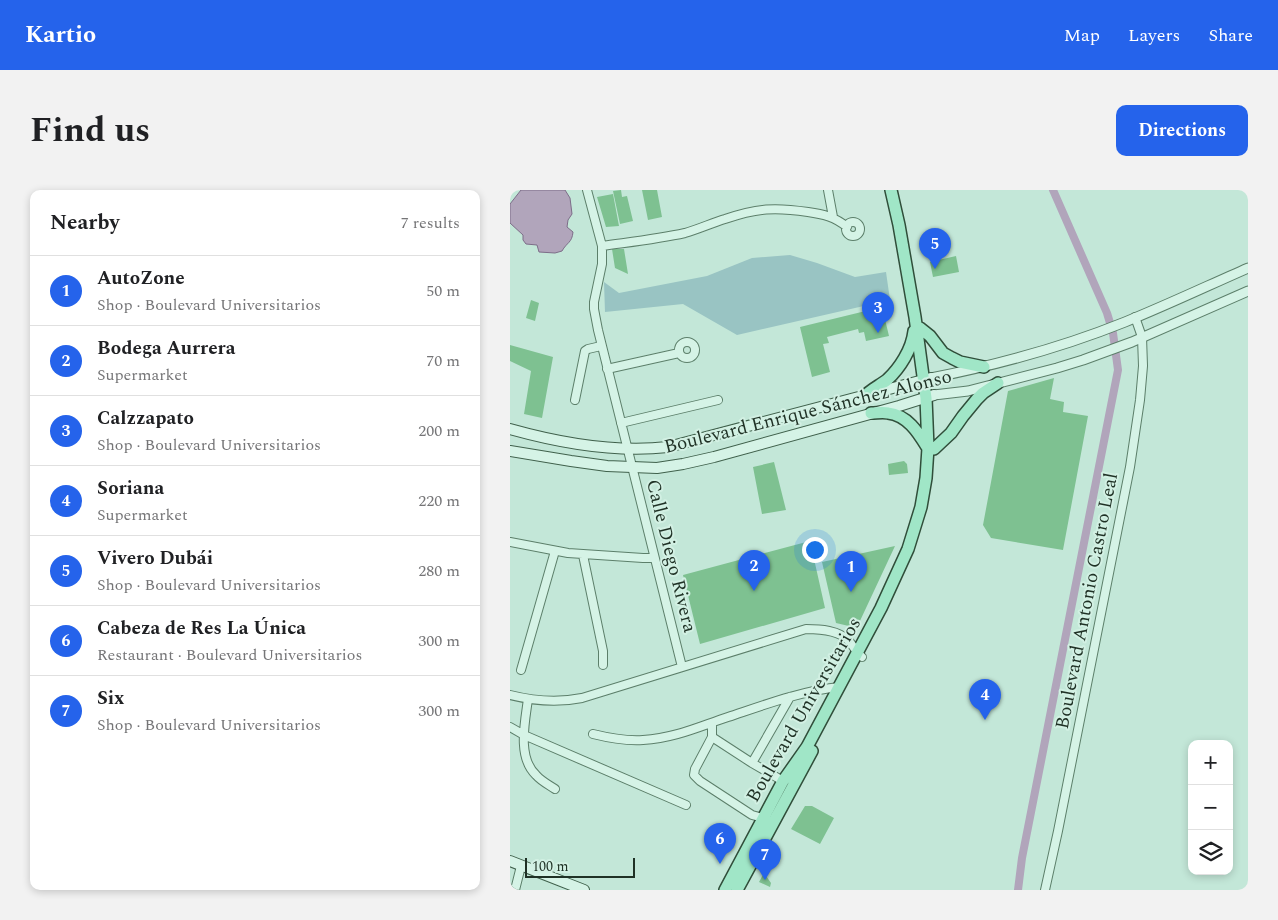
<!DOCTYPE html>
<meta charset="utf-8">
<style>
body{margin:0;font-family:Spectral,serif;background:#f2f2f2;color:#202124}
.controls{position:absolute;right:15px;bottom:15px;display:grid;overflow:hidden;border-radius:10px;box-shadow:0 2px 8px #0003}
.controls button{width:45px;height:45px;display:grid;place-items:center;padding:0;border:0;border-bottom:1px solid #e0e0e0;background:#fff;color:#202124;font:25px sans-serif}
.scale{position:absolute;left:15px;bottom:12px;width:110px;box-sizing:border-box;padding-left:5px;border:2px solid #1f3125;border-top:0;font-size:14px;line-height:18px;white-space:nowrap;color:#1f3125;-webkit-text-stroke:4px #d2f0e3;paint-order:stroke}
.you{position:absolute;left:304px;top:359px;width:18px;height:18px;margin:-12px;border:4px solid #fff;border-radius:50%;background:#1a73e8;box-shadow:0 0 0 8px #1a73e833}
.badge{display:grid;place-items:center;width:32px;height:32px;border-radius:50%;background:#2563eb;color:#fff;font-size:16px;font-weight:700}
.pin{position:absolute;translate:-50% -41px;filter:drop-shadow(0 1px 2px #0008)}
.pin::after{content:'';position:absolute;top:26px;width:18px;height:15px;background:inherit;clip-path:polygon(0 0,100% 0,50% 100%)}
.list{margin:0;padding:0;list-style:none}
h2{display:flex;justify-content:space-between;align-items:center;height:65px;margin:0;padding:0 20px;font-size:21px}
h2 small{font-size:16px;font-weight:400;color:#757577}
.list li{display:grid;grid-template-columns:32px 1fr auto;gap:15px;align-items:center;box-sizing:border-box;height:70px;padding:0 20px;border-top:1px solid #e0e0e0}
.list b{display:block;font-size:19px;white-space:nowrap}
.list p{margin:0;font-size:16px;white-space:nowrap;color:#757577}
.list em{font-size:16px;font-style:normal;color:#757577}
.icon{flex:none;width:28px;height:28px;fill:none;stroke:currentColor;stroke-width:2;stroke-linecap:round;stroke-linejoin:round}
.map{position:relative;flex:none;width:738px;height:700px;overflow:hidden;border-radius:10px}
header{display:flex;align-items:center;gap:30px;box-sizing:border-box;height:70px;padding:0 25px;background:#2563eb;color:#fff}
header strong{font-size:24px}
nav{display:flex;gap:28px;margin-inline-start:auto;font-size:18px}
.intro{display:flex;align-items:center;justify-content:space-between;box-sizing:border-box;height:120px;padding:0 30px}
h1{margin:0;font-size:35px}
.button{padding:12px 22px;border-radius:10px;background:#2563eb;color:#fff;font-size:18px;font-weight:700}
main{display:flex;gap:30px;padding:0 30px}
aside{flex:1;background:#fff;border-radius:10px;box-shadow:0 2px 8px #0003}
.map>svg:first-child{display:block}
.green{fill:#99c4c3}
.water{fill:#b1a5bb;stroke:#7d6d88}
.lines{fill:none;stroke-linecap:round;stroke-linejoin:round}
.canal{stroke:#b1a5bb;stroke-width:8}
.building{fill:#7ec191}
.minor-casing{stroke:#5c7f6a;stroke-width:10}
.tertiary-casing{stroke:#5c7f6a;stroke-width:11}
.secondary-casing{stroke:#40614c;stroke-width:12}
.primary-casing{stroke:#304e3a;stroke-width:14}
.minor{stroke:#d5f3e6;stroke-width:8}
.tertiary{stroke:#d5f3e6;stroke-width:9}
.secondary{stroke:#d5f3e6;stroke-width:10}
.primary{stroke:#a0e6c7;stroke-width:11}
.labels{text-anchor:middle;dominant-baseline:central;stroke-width:4;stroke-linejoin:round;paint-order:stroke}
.street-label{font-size:19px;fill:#1f3125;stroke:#d2f0e3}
</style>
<header>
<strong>Kartio</strong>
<nav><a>Map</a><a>Layers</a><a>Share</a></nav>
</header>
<div class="intro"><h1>Find us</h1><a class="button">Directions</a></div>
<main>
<aside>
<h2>Nearby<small>7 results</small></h2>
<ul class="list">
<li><span class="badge">1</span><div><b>AutoZone</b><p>Shop · Boulevard Universitarios</p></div><em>50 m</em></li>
<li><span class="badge">2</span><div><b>Bodega Aurrera</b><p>Supermarket</p></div><em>70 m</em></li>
<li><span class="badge">3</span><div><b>Calzzapato</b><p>Shop · Boulevard Universitarios</p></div><em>200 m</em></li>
<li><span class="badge">4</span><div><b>Soriana</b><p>Supermarket</p></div><em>220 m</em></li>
<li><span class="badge">5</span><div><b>Vivero Dubái</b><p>Shop · Boulevard Universitarios</p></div><em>280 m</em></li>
<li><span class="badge">6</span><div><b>Cabeza de Res La Única</b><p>Restaurant · Boulevard Universitarios</p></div><em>300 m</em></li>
<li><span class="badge">7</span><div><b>Six</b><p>Shop · Boulevard Universitarios</p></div><em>300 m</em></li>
</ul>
</aside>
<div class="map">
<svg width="738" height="700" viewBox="0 0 738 700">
<rect width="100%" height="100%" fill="#c3e7d8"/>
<path class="green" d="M280,65l27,8 38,14 31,-5 4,28 -153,35 -54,-31 -78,8 -1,-30 15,11 88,-17 45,-18z"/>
<path class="water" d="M11,0h44l5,8 2,16 -4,6 -1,7 6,5c-1,11 -6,10 -11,19l-7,2 -16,-1 -2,-7 -11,-1 -3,-4v-5l-13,-12v-19z"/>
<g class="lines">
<path class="canal" d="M508,700l4,-32 96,-488 -5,-37 -6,-20 -54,-123"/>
</g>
<path class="building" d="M111,0l1,7 5,-1 6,25 -13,3 -7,-33z
M132,0h15l5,27 -14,3z
M103,4l6,32 -13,1 -9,-30z
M102,59h12l4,25 -13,-6z
M446,66l3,16 -26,5 -3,-15z
M21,110l8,3 -4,18 -9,-3z
M372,117l7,29 -23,5 -2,-9 -5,1 -1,-4 -31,8 2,6 -6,1 7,28 -18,5 -12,-50z
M0,155l43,12 -11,61 -18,-4 7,-43 -21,-10z
M544,188l-4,21 14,3 -1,10 25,4 -25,134 -72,-12 -8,-13 25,-134z
M394,271l3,3 1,9 -19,2 -1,-11z
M264,272l12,48 -24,4 -9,-47z
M300,351l15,67 -125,36 -17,-69z
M385,356l-36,77 -6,4 -17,-4 -14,-61z
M295,616h7l22,12 -14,26 -29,-15z
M254,683l7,10 -1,4 -11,-5z"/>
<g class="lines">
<g class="minor-casing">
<path id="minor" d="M77,0l15,56v18l-8,38v7l4,21 84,337
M318,0l5,27
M336 39a7 7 0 1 1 14 0a7 7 0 1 1-14 0Z
M92,56c28,-4 56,-7 83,-13 14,-4 27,-10 40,-14 32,-11 50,-12 83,-7 15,2 27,5 39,15
M169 160a8 8 0 1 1 16 0a8 8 0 1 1-16 0Z
M97,179l72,-16
M65,210l10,-49 3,-2 13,-3
M111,233l97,-23
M0,352l58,11 75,5h11
M73,365l20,96v14
M11,480l34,-119
M0,505c24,6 47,8 72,3l224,-69c14,0 33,1 43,12 5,6 7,11 13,16
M18,509c-3,23 -11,58 8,76 5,6 13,10 19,14
M202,533v14l-17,32 -1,6 6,6 52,34 11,3
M0,537l14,8 162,70
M83,544c16,4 33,7 50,6 32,-2 55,-13 85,-23 36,-12 73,-26 111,-30
M202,547l40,26 38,-66
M242,573l31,18
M5,700l6,-24
M535,700l13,-59 72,-364 10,-67 3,-34 -1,-29 -7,-20"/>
</g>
<g class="tertiary-casing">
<path id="tertiary" d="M421,188c66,-13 132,-31 194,-56 42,-17 82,-36 123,-54
M424,205l34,-4 89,-23 26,-8 49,-18 116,-51"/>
</g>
<g class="secondary-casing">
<path id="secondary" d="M0,239c50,14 106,24 158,18l263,-69
M0,261l61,10 36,5 50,2 26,-4 31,-7 185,-51 35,-11
M0,671l74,29"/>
</g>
<g class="primary-casing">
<path id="primary" d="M410,138l10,8 13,17 9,5 8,4 24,5
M354,207c6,-7 15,-11 23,-17 13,-12 25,-31 27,-49
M361,223c6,0 12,-1 17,0 19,2 30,19 39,34
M424,259l17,-16 12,-17 14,-17 6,-6 15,-10
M215,700l58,-109 24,-34 74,-139 27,-59 13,-42 5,-29 2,-30 -2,-50 -11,-81 -16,-92 -8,-35
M227,700l75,-139"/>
</g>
<use href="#minor" class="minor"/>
<use href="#tertiary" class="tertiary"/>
<use href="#secondary" class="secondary"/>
<use href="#primary" class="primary"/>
</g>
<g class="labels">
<g class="street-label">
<text transform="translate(298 222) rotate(-14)">Boulevard Enrique Sánchez Alonso</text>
<text transform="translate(161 366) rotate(76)">Calle Diego Rivera</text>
<text transform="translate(577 411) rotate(-79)">Boulevard Antonio Castro Leal</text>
<text transform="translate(294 520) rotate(-60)">Boulevard Universitarios</text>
</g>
</g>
</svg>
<div class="controls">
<button>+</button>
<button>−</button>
<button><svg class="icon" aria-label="layers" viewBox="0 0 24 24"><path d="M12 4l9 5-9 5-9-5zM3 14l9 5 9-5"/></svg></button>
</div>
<div class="scale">100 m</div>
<div class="you"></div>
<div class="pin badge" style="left:341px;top:402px">1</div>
<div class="pin badge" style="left:244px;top:401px">2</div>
<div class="pin badge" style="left:368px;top:143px">3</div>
<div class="pin badge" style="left:475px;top:530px">4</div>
<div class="pin badge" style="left:425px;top:79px">5</div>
<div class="pin badge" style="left:210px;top:674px">6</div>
<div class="pin badge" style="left:255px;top:690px">7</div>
</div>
</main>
